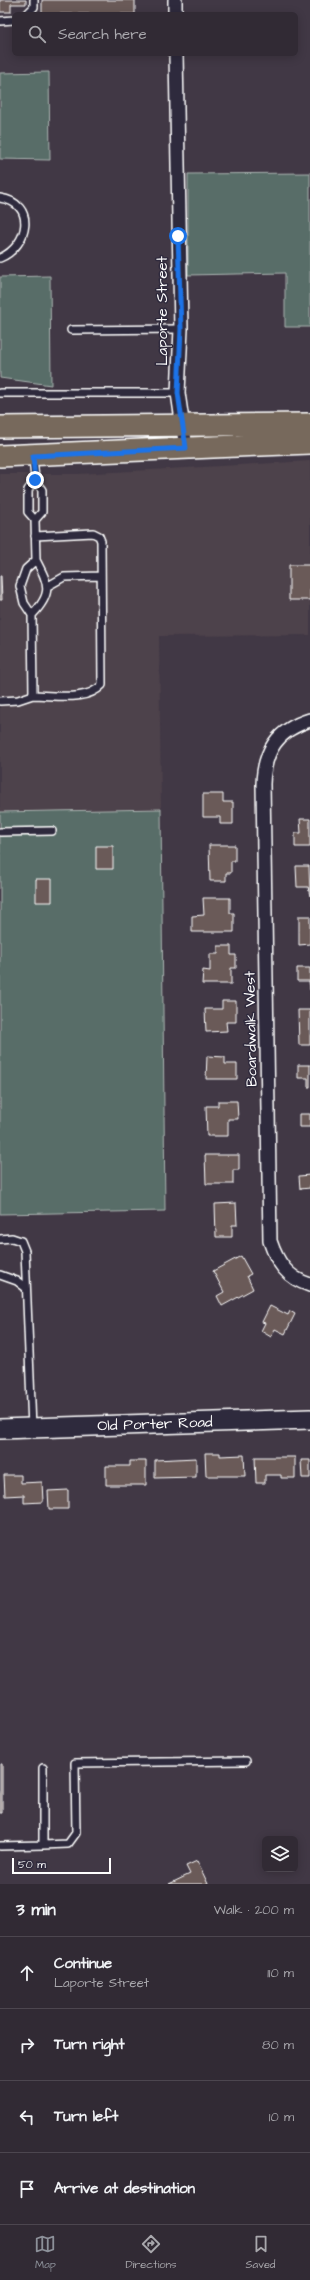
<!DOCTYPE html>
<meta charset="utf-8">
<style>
body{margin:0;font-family:"Architects Daughter",sans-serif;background:#3d3640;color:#f1f3f6}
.controls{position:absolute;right:12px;bottom:12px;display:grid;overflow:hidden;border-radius:6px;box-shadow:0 2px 10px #0003}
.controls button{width:36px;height:36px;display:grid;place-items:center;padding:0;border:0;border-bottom:1px solid #4c464f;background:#312a34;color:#f1f3f6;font:20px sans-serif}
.scale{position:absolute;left:12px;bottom:10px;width:99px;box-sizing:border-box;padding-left:4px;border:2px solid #fff;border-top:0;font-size:11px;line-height:14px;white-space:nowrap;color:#fff;-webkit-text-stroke:3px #2f2a3d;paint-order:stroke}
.stop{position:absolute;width:12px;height:12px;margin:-9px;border:3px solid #1a73e8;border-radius:50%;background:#fff}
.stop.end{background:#1a73e8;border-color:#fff;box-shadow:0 1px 4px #0008}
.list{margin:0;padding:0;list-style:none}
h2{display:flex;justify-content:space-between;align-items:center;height:52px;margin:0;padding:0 16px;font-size:17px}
h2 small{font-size:13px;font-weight:400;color:#a8a7ac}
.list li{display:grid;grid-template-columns:26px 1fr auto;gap:12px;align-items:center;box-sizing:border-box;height:72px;padding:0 16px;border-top:1px solid #4c464f}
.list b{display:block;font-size:15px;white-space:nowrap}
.list p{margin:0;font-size:13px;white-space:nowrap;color:#a8a7ac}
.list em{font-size:13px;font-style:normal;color:#a8a7ac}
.icon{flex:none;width:22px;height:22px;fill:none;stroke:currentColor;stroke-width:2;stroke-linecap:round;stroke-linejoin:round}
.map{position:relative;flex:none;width:310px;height:1884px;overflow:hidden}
.search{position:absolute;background:#312a34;box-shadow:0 2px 10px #0003;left:12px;right:12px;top:12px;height:44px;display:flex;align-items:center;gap:10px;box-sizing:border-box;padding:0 14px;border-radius:6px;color:#a8a7ac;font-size:15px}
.sheet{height:340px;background:#312a34}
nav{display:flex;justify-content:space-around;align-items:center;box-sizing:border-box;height:56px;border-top:1px solid #4c464f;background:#312a34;font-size:11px;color:#a8a7ac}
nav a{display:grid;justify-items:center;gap:2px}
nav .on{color:#8c9099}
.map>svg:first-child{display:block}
.built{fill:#4e424b}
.green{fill:#586d67;stroke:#acb6b3}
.building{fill:#6b5a58;stroke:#fff}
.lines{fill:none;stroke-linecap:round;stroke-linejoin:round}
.lane-casing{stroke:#fff;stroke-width:10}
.street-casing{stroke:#fff;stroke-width:16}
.secondary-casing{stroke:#fff;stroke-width:22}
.primary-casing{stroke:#fff;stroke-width:24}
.lane{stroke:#2f2a3d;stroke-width:7}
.street{stroke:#2f2a3d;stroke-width:13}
.secondary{stroke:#2f2a3d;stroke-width:19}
.primary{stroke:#77695c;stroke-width:21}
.route{stroke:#1a73e8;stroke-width:5}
.labels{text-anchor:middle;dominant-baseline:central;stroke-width:3;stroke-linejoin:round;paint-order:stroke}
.street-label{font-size:15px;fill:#fff;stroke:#2f2a3d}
</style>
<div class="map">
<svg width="310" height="1884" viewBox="0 0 310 1884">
<rect width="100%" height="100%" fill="#413845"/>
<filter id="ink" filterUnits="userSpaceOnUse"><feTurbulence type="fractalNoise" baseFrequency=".025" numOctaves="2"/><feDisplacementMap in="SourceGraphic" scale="8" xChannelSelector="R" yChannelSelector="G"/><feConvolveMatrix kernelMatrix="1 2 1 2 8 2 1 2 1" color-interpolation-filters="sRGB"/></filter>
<g filter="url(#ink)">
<path class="built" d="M310,461v174l-151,1 2,173 -161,3v-338h79z"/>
<path class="green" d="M49,72l1,88 -50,-1v-86z
M310,173v154h-25v-54l-97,2v-101z
M50,276l1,109 -51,-7v-101z
M161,809l4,402 -165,3v-402z"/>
<path class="building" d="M0,0h26v4h-15v8h-11z
M42,0h93v14h-93z
M289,565h21v35h-21z
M0,576h1l1,24h-2z
M203,794h20v8h10v22h-13v-7h-17z
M300,819h10v28h-15v-14h6z
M209,845h26v16h-4v12h-5v8h-16z
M96,846h17v23h-17z
M296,866h13l1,30 -2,-9h-11z
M36,879h16v23h-16z
M203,898h27v15h4v19h-42v-16l12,-1z
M299,916h11v28l-11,1z
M218,946h13v9h5v13h-5v16h-29l1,-14 7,1v-17h8z
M297,968h13v22l-1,-9h-12z
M222,1001h14v21h-10l1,9 -21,1 -1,-23h17z
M298,1010h12v35h-11z
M207,1056l18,1v7h12v15h-31z
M298,1065h12v22h-2v-9h-10z
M218,1101h19l1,18h-10v17h-21l-1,-30h12z
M299,1114h11v13h-11z
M205,1155h34v15h-6v14h-27z
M310,1175v13l-10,1 -1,-13z
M236,1203l1,22h-5v12h-16l-1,-33z
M241,1256l10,18 -4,2 6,13 -31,17 -5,-10 7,-4 -11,-21z
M270,1306l18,9 2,-4 5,3 -10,20 -10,-5 -4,8 -10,-6 4,-8 -3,-1z
M205,1453h15v3l24,-1 1,21h-39z
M255,1457h40v21h-14v-3h-16v8h-9z
M196,1458v19l-41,1v-18z
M301,1460h9v18h-8z
M130,1461h16v24h-40v-19h24z
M4,1475h17v8l21,-1 1,20 -19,1v-8l-19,1z
M68,1490v19h-19l-1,-18z
M0,1764h2v49h-2z
M197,1861l11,23h-39l21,-10 -4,-8z"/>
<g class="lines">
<g class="lane-casing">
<path id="lane" d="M27,14l7,-7v-7
M0,21l14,-1
M0,198c37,5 29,48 0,60
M71,330l110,-1
M0,393h178
M33,456l2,24 7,10v22l-7,8
M35,480l-7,10v22l7,8 1,40 -10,9 -6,17 4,17 8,12 1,80c22,0 53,7 69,-10l-1,-144 -2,-5 -6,-3 -58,3
M48,586l16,-9 37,-1
M32,615c21,-22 17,-30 4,-55
M0,701l18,-1 15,-5
M0,832l52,-1
M0,1239l12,-1 9,3 4,10 7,177
M0,1275l17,6 9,7
M43,1845l25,-1 8,-11 -1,-70 171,-2
M0,1846l43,-1v-77"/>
</g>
<g class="street-casing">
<path id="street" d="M175,0v14
M176,54l5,275 -3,64 8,55
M310,720c-33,10 -46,31 -47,64l7,457c7,21 17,37 40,44"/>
</g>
<g class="secondary-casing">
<path id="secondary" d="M0,1429l310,-10"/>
</g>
<g class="primary-casing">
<path id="primary" d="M0,427l310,-3
M0,456l310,-13"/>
</g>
<use href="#lane" class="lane"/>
<use href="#street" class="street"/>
<use href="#secondary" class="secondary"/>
<use href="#primary" class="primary"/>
</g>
</g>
<g class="lines" filter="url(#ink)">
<path class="route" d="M35,480l-2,-24 153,-8 -8,-55 3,-64 -3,-93"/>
</g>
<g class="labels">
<g class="street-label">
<text transform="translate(162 311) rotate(-90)">Laporte Street</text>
<text transform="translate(251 1029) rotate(-91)">Boardwalk West</text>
<text transform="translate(155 1424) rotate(-2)">Old Porter Road</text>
</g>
</g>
</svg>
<div class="controls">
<button><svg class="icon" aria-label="layers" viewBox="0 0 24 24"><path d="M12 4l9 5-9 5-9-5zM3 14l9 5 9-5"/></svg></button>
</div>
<div class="scale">50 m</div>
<div class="stop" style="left:178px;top:236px"></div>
<div class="stop end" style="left:35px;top:480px"></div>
<div class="search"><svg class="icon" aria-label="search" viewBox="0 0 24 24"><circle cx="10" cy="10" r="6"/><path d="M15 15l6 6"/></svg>Search here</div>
</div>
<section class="sheet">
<h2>3 min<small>Walk · 200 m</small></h2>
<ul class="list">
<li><svg class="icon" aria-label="ahead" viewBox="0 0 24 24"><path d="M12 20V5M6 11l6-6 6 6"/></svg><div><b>Continue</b><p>Laporte Street</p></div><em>110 m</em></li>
<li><svg class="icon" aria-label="right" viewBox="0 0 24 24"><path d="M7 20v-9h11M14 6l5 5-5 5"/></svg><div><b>Turn right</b></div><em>80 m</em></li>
<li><svg class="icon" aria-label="left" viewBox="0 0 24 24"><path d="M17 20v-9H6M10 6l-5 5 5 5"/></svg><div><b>Turn left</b></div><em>10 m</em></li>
<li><svg class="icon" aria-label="arrive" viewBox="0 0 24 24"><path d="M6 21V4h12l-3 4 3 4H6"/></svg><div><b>Arrive at destination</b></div></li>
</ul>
</section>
<nav>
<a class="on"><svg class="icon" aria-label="map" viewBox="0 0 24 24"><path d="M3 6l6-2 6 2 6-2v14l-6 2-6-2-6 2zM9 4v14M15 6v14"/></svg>Map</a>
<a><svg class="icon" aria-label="directions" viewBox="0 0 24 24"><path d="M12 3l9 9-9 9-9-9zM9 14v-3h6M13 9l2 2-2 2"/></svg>Directions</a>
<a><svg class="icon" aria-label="saved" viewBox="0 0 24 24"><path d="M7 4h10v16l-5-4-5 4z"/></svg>Saved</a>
</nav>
